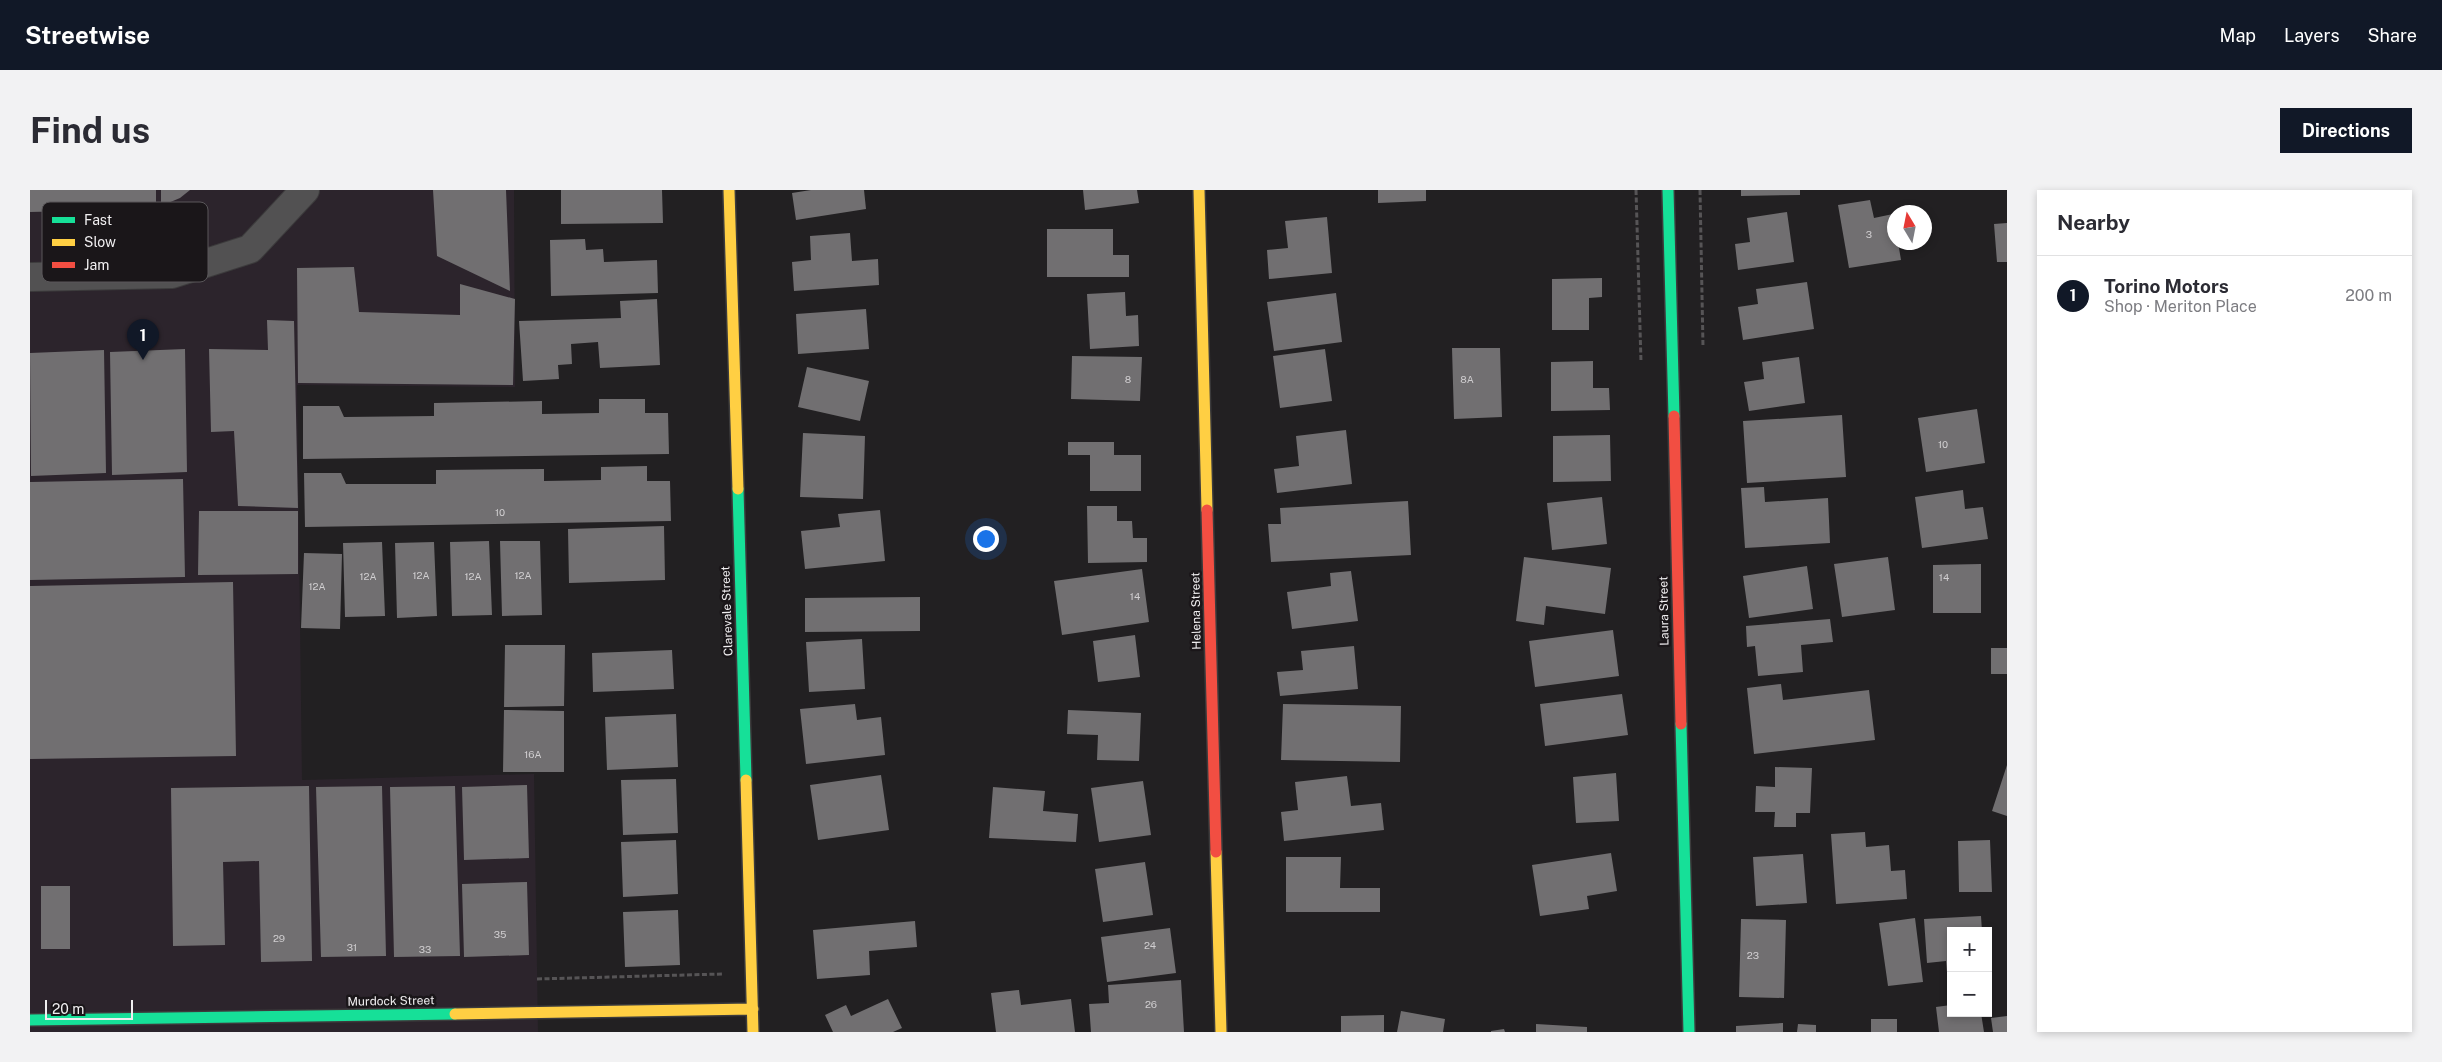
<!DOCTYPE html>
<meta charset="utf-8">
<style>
body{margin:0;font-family:"Public Sans",sans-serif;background:#f2f2f3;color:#2b2b33}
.controls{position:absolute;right:15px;bottom:15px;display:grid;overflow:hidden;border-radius:0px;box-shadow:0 2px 8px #0003}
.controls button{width:45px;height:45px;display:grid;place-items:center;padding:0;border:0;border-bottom:1px solid #e1e1e2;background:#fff;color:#2b2b33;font:25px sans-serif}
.compass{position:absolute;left:1857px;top:15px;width:45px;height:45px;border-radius:50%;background:#fff;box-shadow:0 2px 8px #0003;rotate:350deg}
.scale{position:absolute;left:15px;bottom:12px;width:88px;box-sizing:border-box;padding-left:5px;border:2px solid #f0eef0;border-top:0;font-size:14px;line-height:18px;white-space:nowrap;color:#f0eef0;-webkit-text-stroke:4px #1a1619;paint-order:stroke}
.you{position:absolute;left:955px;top:348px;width:18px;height:18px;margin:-12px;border:4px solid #fff;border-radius:50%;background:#1a73e8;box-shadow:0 0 0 8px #1a73e833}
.badge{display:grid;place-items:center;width:32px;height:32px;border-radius:50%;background:#111827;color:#fff;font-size:16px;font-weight:700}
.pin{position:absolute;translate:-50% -41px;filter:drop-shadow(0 1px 2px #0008)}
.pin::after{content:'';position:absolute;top:26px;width:18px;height:15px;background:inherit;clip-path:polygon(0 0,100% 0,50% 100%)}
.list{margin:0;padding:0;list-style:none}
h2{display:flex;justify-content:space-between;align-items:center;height:65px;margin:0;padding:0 20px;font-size:21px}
h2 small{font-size:16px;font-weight:400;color:#7c7c81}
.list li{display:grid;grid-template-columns:32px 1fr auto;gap:15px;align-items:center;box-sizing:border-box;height:80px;padding:0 20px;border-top:1px solid #e1e1e2}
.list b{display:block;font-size:19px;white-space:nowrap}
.list p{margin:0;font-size:16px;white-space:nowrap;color:#7c7c81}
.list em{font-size:16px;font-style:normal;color:#7c7c81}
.map{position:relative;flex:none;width:1977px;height:842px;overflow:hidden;border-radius:0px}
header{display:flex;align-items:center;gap:30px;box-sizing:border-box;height:70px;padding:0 25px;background:#111827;color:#fff}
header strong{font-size:24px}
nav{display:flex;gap:28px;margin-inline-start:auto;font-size:18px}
.intro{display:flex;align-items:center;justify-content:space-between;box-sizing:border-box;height:120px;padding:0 30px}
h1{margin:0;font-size:35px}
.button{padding:12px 22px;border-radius:0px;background:#111827;color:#fff;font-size:18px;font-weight:700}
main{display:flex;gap:30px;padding:0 30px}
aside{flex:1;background:#fff;border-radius:0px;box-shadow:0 2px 8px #0003}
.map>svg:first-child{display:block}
.built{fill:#2c242c}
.building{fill:#716f71}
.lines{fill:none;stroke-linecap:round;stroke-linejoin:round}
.street-casing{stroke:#3c3b3c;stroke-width:30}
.fast-casing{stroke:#3c3b3c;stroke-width:14}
.slow-casing{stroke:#3c3b3c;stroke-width:14}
.jam-casing{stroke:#3c3b3c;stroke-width:14}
.path{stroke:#565456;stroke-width:3;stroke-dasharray:5 2.5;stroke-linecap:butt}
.street{stroke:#525152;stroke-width:28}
.fast{stroke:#16e098;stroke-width:11}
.slow{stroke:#ffcf43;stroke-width:11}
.jam{stroke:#f24e42;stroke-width:11}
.labels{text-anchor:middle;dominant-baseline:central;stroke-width:5;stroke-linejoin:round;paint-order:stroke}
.number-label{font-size:10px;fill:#d0ced0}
.street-label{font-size:12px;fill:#f0eef0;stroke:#1a1619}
.key{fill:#1a1619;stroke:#5a575a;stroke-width:1}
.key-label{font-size:14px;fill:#f0eef0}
</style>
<header>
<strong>Streetwise</strong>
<nav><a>Map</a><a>Layers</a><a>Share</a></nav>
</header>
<div class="intro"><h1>Find us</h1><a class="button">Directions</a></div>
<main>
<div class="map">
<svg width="1977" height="842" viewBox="0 0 1977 842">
<rect width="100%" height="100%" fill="#222022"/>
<path class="built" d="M0,0h484l1,197 -218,-2 5,395 232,-6 4,258h-508z"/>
<path class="building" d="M0,0h126v19l-126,3z
M131,0h29l-10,8 -19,8z
M403,0h73l4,101 -73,-35z
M531,0h101l1,33 -102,1z
M781,0h53l2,19 -70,11 -4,-27z
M1053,0h54l2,13 -54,7z
M1348,0h48v11l-48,2z
M1711,0h59v5l-59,1z
M1840,10l4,18 19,-4 1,28h4l3,18 -52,8 -11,-63z
M1757,22l7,50 -56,8 -3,-26 15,-2 -3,-24z
M1297,27l5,56 -63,6 -2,-29 21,-2 -3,-27z
M1977,33v39h-10l-3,-38z
M1017,39h66v26h16v22h-82z
M820,43l2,28 26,-2 1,26 -85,6 -2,-29 19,-2 -1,-24z
M555,49l1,11 17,-1 1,13 53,-2 1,33 -107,3 -1,-56z
M324,77l5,45 101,3v-31l55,15 -2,86 -215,-2 -1,-115z
M1572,88v19l-13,1v32h-37v-51z
M1777,92l7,47 -71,11 -5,-33 20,-3 -2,-15z
M1095,102l1,24 12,-1 1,31 -49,3 -3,-55z
M1306,103l6,49 -68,9 -7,-49z
M627,109l3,66 -60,3 -2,-26 -27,2 1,20 -14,1 1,14 -36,2 -4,-60 102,-3 -1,-17z
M836,119l3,40 -71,5 -2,-40z
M237,130l27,1 4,187 -60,-2 -4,-75 -23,1 -2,-83 59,1z
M1422,158h48l2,69 -48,2z
M155,159l2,123 -75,3 -2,-123z
M1295,159l7,52 -52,7 -7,-52z
M74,160l2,123 -75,3 -1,-123z
M1042,166l70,1 -2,44 -69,-2z
M1769,167l6,46 -56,8 -5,-29 20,-3 -2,-17z
M1563,171v27h16l1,22 -59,1v-49z
M777,177l62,14 -9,40 -62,-14z
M569,209h46v14h23l1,41 -366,5v-53h36l5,11 90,-1v-13l108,-2v13l57,-1z
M1947,219l8,54 -59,9 -8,-54z
M1812,225l4,62 -99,6 -4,-62z
M1316,240l6,54 -75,9 -3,-24 25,-3 -3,-30z
M773,243l62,3 -2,63 -63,-2z
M1580,245l1,46 -58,1v-46z
M1038,252h46v13h27v36h-51v-36h-22z
M617,276v15h23l1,40 -366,6 -1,-54h37l5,11h90v-14l108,-1v12l57,-1v-13z
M153,289l2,98 -155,3v-98z
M1734,297l1,15 63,-4 2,45 -85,5 -4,-60z
M1933,300l2,19 18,-2 5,32 -66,9 -7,-51z
M1572,307l5,47 -55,6 -5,-47z
M1378,311l3,54 -140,7 -3,-38h13l-1,-16z
M1057,316h30v15h15l1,17h14v24l-59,1z
M850,320l5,51 -80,8 -4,-38 39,-4 -2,-13z
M169,321h99v63l-100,1z
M634,336l1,54 -96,3 -1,-54z
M459,351l3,74 -40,1 -2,-74z
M470,351h40l2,74 -40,1z
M352,352l3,74 -40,1 -2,-74z
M404,352l3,74 -40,2 -2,-75z
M274,363l38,1 -2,75 -39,-1z
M1494,367l87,11 -6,46 -59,-8 -2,19 -28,-4z
M1858,367l7,53 -53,7 -8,-53z
M1951,374v49h-48v-48z
M1777,376l6,43 -64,9 -6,-42z
M1112,379l7,53 -87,13 -8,-54z
M1321,381l7,50 -66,8 -5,-37 44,-6 -1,-13z
M203,392l3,174 -206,3v-173z
M890,407v34l-115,1v-34z
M1800,429l3,23 -32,3 2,27 -45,4 -3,-30 -8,1 -1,-21z
M1583,440l6,46 -84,11 -6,-46z
M1105,445l5,42 -42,5 -5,-41z
M832,449l3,50 -56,3 -3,-50z
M475,455h60l-1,61 -60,1z
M1324,456l4,43 -78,7 -3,-24 26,-2 -2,-19z
M1961,458h16v26h-16z
M642,460l2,39 -81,3 -1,-39z
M1751,494l2,16 86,-10 6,50 -121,14 -7,-66z
M1592,504l6,41 -83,11 -5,-42z
M825,514l2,16 24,-3 4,38 -79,9 -6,-55z
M1253,514l118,2 -1,56 -119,-2z
M474,520l60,1v61h-61z
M1038,520l73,3 -2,48 -42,-1 1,-25 -31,-1z
M646,524l2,53 -71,3 -2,-53z
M1977,575v51l-15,-5z
M1745,577l37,1 -2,45h-14v14h-22l1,-15h-20l1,-26 19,1z
M1586,583l3,48 -43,2 -3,-46z
M851,585l8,55 -71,10 -8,-55z
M1317,586l4,30 30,-3 3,27 -100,11 -3,-29 17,-2 -3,-28z
M646,589l2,54 -55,2 -2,-55z
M1113,591l8,54 -52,7 -8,-54z
M497,595l2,73 -65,2 -2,-73z
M279,596l3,175 -51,1 -2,-101 -36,1 2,83 -52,1 -2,-158z
M352,596l4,170 -65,1 -5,-170z
M425,596l5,170 -66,1 -4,-170z
M963,597l52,4 -2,20 35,3 -2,28 -87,-4z
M1835,642l1,15 23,-2 2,26 14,-1 2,29 -71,5 -5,-70z
M646,650l2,54 -55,3 -2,-55z
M1960,650l2,52h-33l-1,-51z
M1581,663l6,38 -30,5 2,13 -49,7 -8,-51z
M1773,664l4,49 -51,3 -3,-49z
M1256,667h55l-1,31h40v24h-94z
M1115,672l8,53 -50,7 -8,-53z
M497,692l2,73 -65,2 -2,-73z
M11,696h29v63h-29z
M648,720l2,55 -55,2 -2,-55z
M1951,726l1,15h-31v53h-3l-2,-23 -19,2 -3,-44z
M1885,728l8,64 -35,4 -9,-63z
M1711,729l45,1 -2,78 -45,-1z
M885,731l2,26 -48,4 1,24 -53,4 -4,-49z
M1140,738l6,45 -69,9 -6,-45z
M1151,790l3,52h-93l-2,-28 20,-1 -1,-18z
M989,800l2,15 50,-6 4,33h-79l-5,-39z
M858,809l14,29 -9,4h-60l-8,-17 21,-10 5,11z
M1921,815v8h30l3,19h-45l-3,-25z
M1371,821l44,8 -2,13h-46z
M1354,825v17h-43v-16z
M1977,826v16h-14l-2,-14z
M1841,829h26v13h-26z
M1753,833v9h-47v-6z
M1506,834l51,3v5h-51z
M1768,834l18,1v7h-19z
M1474,839l1,3h-14v-1z"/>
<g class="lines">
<g class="street-casing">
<path id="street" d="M0,87l142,-3 78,-25 55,-59"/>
</g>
<g class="fast-casing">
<path id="fast" d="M1638,0l6,226
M708,299l8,291
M1651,534l8,308
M0,830l425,-6"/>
</g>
<g class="slow-casing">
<path id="slow" d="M699,0l9,299
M1169,0l8,320
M716,590l7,252
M1186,662l5,180
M425,824l298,-5"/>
</g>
<g class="jam-casing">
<path id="jam" d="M1644,226l7,308
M1177,320l9,342"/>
</g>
<path class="path" d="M1606,0l5,172
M1670,0l3,157
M507,789l185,-5"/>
<use href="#street" class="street"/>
<use href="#fast" class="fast"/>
<use href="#slow" class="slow"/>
<use href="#jam" class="jam"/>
</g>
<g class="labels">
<g class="number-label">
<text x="1839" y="44">3</text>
<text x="1098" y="189">8</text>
<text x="1437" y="189">8A</text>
<text x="1913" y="254">10</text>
<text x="470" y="322">10</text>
<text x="391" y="385">12A</text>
<text x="493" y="385">12A</text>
<text x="338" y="386">12A</text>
<text x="443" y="386">12A</text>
<text x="1914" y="387">14</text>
<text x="287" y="396">12A</text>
<text x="1105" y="406">14</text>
<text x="503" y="564">16A</text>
<text x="470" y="744">35</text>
<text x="249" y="748">29</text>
<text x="1120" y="755">24</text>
<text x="322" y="757">31</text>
<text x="395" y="759">33</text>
<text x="1723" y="765">23</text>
<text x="1121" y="814">26</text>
</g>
<g class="street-label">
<text transform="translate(697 421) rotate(-92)">Clarevale Street</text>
<text transform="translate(1166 421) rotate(-91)">Helena Street</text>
<text transform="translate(1634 421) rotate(-91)">Laura Street</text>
<text transform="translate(361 811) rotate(-1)">Murdock Street</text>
</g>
</g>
<rect x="12" y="12" width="166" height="80" rx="8" class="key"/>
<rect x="22" y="27" width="23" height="6" fill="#16e098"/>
<rect x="22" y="49" width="23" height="7" fill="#ffcf43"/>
<rect x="22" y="72" width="23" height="6" fill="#f24e42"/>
<g class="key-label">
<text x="54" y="35">Fast</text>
<text x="54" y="57">Slow</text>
<text x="54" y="80">Jam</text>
</g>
</svg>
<div class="controls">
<button>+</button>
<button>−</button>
</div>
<svg class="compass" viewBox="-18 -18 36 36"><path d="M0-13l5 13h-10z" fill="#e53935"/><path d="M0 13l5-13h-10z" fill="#7c7c81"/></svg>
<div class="scale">20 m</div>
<div class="you"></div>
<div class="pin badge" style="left:113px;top:170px">1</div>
</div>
<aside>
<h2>Nearby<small></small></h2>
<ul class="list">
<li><span class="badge">1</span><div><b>Torino Motors</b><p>Shop · Meriton Place</p></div><em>200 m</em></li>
</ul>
</aside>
</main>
